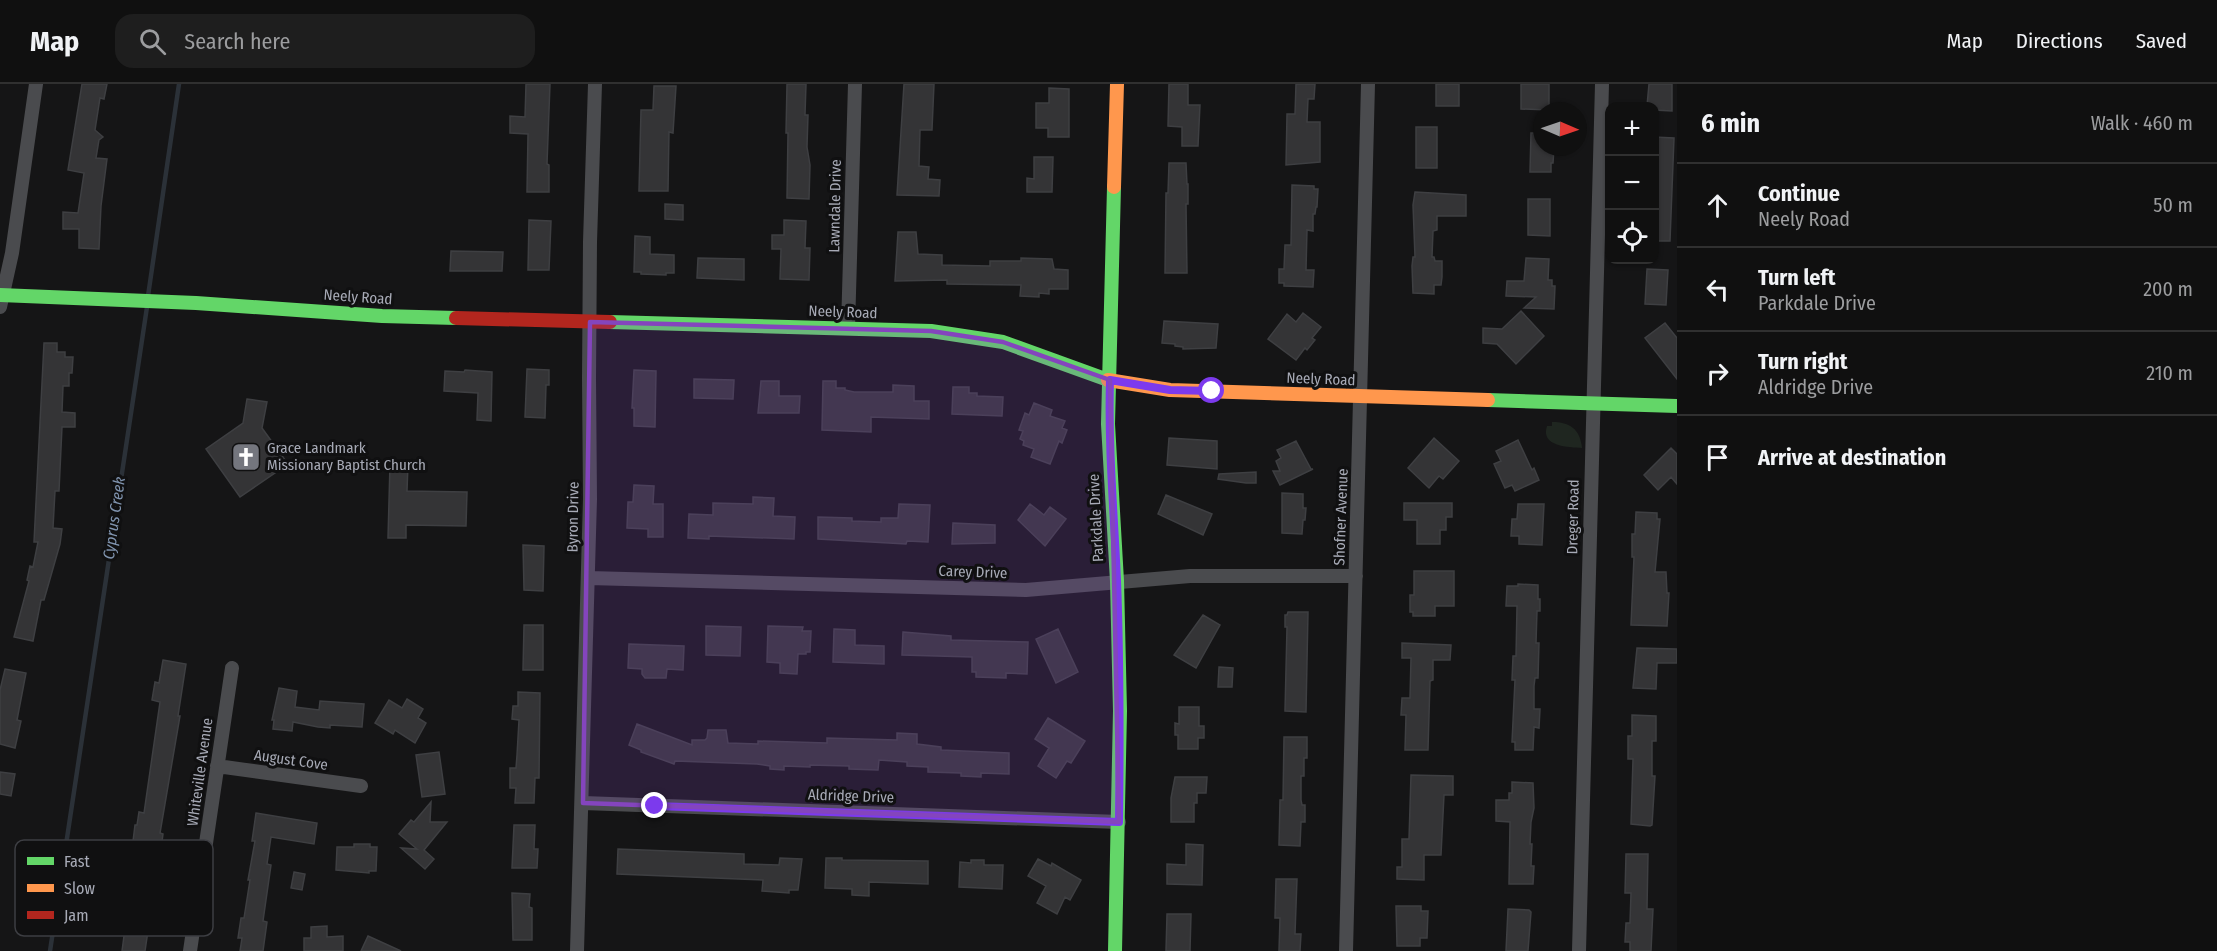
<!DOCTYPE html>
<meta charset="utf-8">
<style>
body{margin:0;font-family:"Fira Sans Condensed",sans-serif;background:#1e1e1e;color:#f1f3f6}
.controls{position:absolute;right:18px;top:18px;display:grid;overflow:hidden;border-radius:12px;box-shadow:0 2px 4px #0004}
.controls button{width:54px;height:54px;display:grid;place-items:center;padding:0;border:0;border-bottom:2px solid #303030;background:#101010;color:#f1f3f6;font:30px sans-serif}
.compass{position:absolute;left:1533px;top:18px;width:54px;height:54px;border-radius:50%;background:#101010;box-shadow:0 2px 4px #0004;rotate:92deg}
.stop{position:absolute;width:18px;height:18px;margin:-14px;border:4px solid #7c3aed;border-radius:50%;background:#fff}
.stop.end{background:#7c3aed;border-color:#fff;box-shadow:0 2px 6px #0008}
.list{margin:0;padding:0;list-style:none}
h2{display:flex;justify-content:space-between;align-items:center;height:78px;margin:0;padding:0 24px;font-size:26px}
h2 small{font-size:20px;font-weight:400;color:#9c9d9f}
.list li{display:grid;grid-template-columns:39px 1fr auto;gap:18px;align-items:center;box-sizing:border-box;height:84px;padding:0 24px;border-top:2px solid #303030}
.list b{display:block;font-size:22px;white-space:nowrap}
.list p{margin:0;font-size:20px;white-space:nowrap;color:#9c9d9f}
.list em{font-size:20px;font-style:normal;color:#9c9d9f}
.icon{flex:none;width:33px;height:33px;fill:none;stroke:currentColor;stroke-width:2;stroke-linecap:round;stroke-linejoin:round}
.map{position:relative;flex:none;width:1677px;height:867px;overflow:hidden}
header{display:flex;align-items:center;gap:36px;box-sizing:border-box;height:84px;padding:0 30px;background:#101010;border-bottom:2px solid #303030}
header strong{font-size:28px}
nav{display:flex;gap:33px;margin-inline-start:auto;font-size:21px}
.search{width:420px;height:54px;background:#1e1e1e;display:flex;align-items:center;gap:15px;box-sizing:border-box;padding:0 21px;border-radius:18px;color:#9c9d9f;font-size:22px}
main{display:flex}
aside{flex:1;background:#101010}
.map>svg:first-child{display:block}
.green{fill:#1f2620}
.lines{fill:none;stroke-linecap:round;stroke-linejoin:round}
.stream{stroke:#2b3138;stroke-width:4.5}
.building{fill:#343436;stroke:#3e3f42;stroke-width:1.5}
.street{stroke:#4a4b4e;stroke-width:14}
.fast{stroke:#63d668;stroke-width:14}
.slow{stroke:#ff974d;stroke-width:14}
.jam{stroke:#b3261e;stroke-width:14}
.route{stroke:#7c3aed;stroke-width:8}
.marked{fill:#8445bd;fill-opacity:0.2;stroke:#8445bd;stroke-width:4.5;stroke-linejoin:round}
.labels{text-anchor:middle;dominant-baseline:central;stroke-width:6;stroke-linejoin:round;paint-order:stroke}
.street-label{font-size:15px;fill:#a7aab6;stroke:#101011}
.poi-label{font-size:15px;fill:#a7aab6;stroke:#101011;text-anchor:start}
.water-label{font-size:16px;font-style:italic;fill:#8094af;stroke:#101011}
.key{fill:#101011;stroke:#3d3e43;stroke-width:1.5}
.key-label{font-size:16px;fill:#a7aab6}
</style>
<header>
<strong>Map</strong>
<div class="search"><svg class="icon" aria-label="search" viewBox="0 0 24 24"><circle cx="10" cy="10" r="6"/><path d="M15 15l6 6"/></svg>Search here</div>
<nav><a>Map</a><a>Directions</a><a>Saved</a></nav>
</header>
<main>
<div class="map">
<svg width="1677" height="867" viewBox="0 0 1677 867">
<rect width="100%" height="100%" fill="#151516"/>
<path class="green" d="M1552,338c18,0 28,7 30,26 -13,-1 -42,-1 -35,-22h5z"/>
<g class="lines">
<path class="stream" d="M148,212l31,-212
M50,867l97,-644"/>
</g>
<path class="building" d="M82,0h25l-3,15 -4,-1 -5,32 8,7 -4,3 -3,18 11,1 -6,47 -2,43 -20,-1v-19h-16v-17l15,1 6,-40 -16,-3z
M526,0h24l-3,80 2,1v27h-22l1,-58 -18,-1v-17l15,1z
M787,0h19l-1,31h3l-1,32 3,18 -1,34 -22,-1 1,-65h-2z
M904,0h30l-2,46h-12l-1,36 10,1 -1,12 12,1 -1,16 -42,-1z
M1169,0h19v21h12l-2,41h-16v-19l-14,-1z
M1296,0h19l-1,15h-6l-1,23h13v40l-34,3 1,-51h8z
M1436,0h23v22h-23z
M1521,0h28v26l-28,-1z
M1649,0h23v27l-18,-1v-4h-7z
M654,2h22l-3,47 -4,-1 -1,59h-29l2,-81h12z
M1049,4l20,1v48h-21v-9h-12v-25h13z
M1416,43h21v41h-21z
M1531,49h11v14l12,1 -1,15h-2v9h-21z
M1654,53l20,1 -4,103h-16z
M1034,73h19l-1,35h-25v-14l7,1z
M1169,79h17l1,21h1v20h-2l1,69h-22l1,-80h2z
M1292,101l22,1v3h4l-1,18h-1l-1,7h-2v17l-6,-1 -1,40h8l-1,17 -29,-1v-3h-5v-14h5l1,-24h6z
M1415,108l51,3v21h-29v14l-4,1 -1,26h2l1,4h7v16l-1,8h-7v9l-21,-1 -1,-27 1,-9h2l-2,-52z
M1528,115h22v37l-22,-1z
M665,120l18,1v15l-18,-1z
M529,136l22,1 -2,49h-21z
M784,136l22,1 -1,27h5l-1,32 -29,-1 1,-30h-9v-14h12z
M898,148h18l2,22 24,1v10l48,1v-5h31v-3l31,1 2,10 14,1v19h-19v5l-10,-1v4l-19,-1 1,-11 -74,-1v-4l-52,1z
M635,152l15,1v17l24,1v18h-8v2l-25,-1v-2h-7z
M451,167l52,1 -1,19h-52z
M698,174l46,1v21l-47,-2z
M1526,174l23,1 -1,21h4v6h3l-1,23 -30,-1 12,-11 -30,-1 1,-15h17z
M1647,185l21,1 -2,35 -21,-1z
M1521,227l23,25 -28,28 -19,-20 -14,-1v-15l19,1z
M1303,229l18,14 -9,11 3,2 -8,10 -2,-2 -9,12 -28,-21 19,-25 9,8z
M1164,237l54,3 -2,24 -33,1v-2l-8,-1v-2l-13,-1z
M1665,239l12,15v41l-32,-41z
M44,259h13v9h8v5h8l-1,16h-3v13h-6l-1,26 13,1v14h-13l-3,64h-4l-2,37 9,1 -2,15 -16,56h-3l-8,41 -19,-4 15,-56 -2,-1 3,-14 3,1 5,-25h-4z
M527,285l22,1v15h-3l-1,33 -20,-1z
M465,286l27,2 -1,49 -14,-1 1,-27 -34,-2 1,-20 19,1z
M634,286l22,1 -1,56 -21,-1v-18h-2z
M694,295l40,1 -1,19 -39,-1z
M761,297h18v15h21l-1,17h-41z
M823,297h13v7h9v2l9,2h39v-7l21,1v15h15v18l-58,-2v15l-49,-2z
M953,303h16v6h8v3l26,1 -1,19 -50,-2z
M247,315l20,3 -5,26 26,36 -48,33 -34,-48 37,-26z
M1034,319l18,7 -2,6 15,5 -3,7 5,2 -5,13 -3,-2 -9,23 -19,-7 3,-8 -11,-4 1,-4 -4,-2 3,-8 -4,-1 6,-17 4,2z
M1169,354l48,3v28l-50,-4z
M1434,354l25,23 -16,18 -4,-3 -10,12 -21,-20z
M1518,356l14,30 2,-2 5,12 -24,11 -3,-6 -7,3 -11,-24 7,-3 -5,-10z
M1296,357l15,28h2l-33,16 -7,-14h7l-4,-10 5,-3 -4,-8z
M1671,364l6,6v30l-6,-7 -13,13 -14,-15z
M390,380h18l-1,27 60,1 -1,34 -60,-1v13h-18z
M1256,388v11h-10l-28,-4 1,-5z
M634,401l20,1 -1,18h10v33h-15v-8l-21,-1 1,-26h5z
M1282,409l21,1v14h3l-1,12h-2l-1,14 -20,-1z
M1166,411l46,19 -9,21 -45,-21z
M753,413l21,1 -1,18 22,1 -1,22 -85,-3v3l-21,-1 1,-24 24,1v-12l40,1z
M1404,419h48v14h-6v13h-6v14h-23v-24h-13z
M899,420l31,1 -2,37 -21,-1 -1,3 -88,-5v-22l34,1v3l29,1v-4h17z
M1030,420l14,11 6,-8 16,12 -21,27 -27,-26z
M1518,420h26l-2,41 -23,-1v-8h-8l1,-17h5z
M1636,428l21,1v6h3l-5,53h11l1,21h2l-2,33 -36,-1 3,-68h-2v-23h3z
M953,439l42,2v18l-43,1z
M523,461l21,1 -1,45 -19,-1z
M1414,487h40v35h-19v10h-22v-4h-3v-17h4z
M1518,500l20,1v14h2v12h-3l-1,32h3l-1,35h-3l-1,8v23h6l-1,19 -5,-1 -1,23h-18v-8h-3l3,-62h-3l1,-24h3l1,-50h-11l1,-20h11z
M1288,528h20l-2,100 -21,-1 2,-84h-2v-12h2z
M1203,531l17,10 -24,43 -22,-13z
M524,541h19v45h-20z
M706,542l35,1 -1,29 -34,-1z
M768,542l35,1 -1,4h9l-1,21h-4v2h-8l-1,20 -17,-1v-10l-13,-1z
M834,545l21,1v15l29,1v18l-51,-2z
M1058,545l20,43 -22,11 -20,-44z
M903,548l48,4v4l77,2 -1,32 -21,-1v5l-30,-1v-5h-4v-15l-70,-2z
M1402,559l49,2 -1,15h-17v20l-3,1 -2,69h-23l1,-35h-5l1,-17h8l1,-40h-9z
M629,560l55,2 -1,24 -16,-1 -1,9h-21l-3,-4v-5l-14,-1z
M1637,564l40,1v14h-20l-1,26 -23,-1z
M163,576l23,4 -8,52h2l-20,117 3,1 -2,15h-3l-3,7 -5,40 3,1 -8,54h-23l6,-45h-3l10,-81h2l2,-13 5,1 16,-111 -8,-2 3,-18 4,1z
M1219,583l14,1 -1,19h-14z
M5,585l21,4 -9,47 4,1 -6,27 -15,-4v-54z
M279,604l18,3 -2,16 24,3 1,-9 44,3 -2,23 -32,-2v3l-12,-1 -25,-5 -1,9 -19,-2 1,-9h-2z
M518,608l22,1 -1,85h-4l-1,25h-19l1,-15h-6v-20h6l1,-13 2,-35 -7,-1 1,-13h5z
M407,615l16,10 -5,9 8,5 -11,20 -20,-13 -2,4 -18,-11 14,-23 13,8z
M1179,623h20v19h5v12h-6v11h-20v-14h-3v-12l4,1z
M1632,631l24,1v25h-4v35h3l-3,49 -2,1 -19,-2 2,-65h-5v-23h4z
M1048,634l37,23 -14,22 -4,-2 -11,17 -18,-12 11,-18 -14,-9z
M637,640l55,21v-5h13l2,-2 1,-8h18l2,13 30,1v-3l69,2v-5l70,2v-7l20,1v10l24,3v3l68,3v21l-28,-1v4l-20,-1v-3l-33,-1v-5l-21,-1v-4l-28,-2 -1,10 -29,-1v-3l-39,-1v2l-26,-1v4l-14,-1v-3l-13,-2 -82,-3 -1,3 -33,-12v-2l-12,-5z
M1284,653h23v21h-3v18h-3v24l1,5h3v17h-4l-1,24 -21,-1 1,-45h3z
M439,668l6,42 -23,3 -6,-42z
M0,688l15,2 -4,22 -11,-2z
M1411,691l42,1v19h-9l-3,60h-17v25l-27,-1v-12h5v-28h7z
M1175,693h32l-1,16h-9v10h-3v19h-23v-24z
M1512,698l21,1 1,25 -3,14 -1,22h2l-1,22h3l-1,18h-24l1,-62 -14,-1v-21h13v-7h3z
M431,718l-1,20h17l-23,28 10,9 -9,10 -24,-21 16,1 -18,-15 12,-14 3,2z
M256,729l61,10 -3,21 -43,-7 -4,27 4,1 -8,56 4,1 -4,29h-23l2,-13h-4l3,-20h3l6,-38h-2l7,-39h-3z
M514,741h21l-1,24h4l-1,19h-25z
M354,760h16v3h7l-1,24h-7v2l-33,-3 1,-23h17z
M1186,760l17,1 -1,40 -35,-1v-20l19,1z
M618,765l126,5v10l35,1 1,-7 22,1 -4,31h-9v3l-27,-2 1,-11 -146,-6z
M1626,770h22l-1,55h6l-2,42h-21v-9h-5l1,-19h4l1,-30h-6z
M826,774h16v2l86,1v23l-59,-2v14l-17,-1v-6l-27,-1z
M1038,775l13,7 1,-3 29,17 -11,20 -5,-3 -8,17 -20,-11 9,-17 -18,-10z
M971,776h13v5h19l-1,24 -43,-2 1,-25 11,1z
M294,788l11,2 -3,16 -11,-2z
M1276,795h21l-2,55h6l-1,17h-21l1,-33h-5z
M512,809l18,1 -1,13 3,1v32h-19z
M1396,822h25v5h7l-1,27h-7v8h-23z
M1508,825l21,1 2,2 -3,39h-22z
M1167,830h24l-1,37h-24z
M327,842v11l16,-1v15h-39v-13h7v-11z
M368,852l33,15h-40z"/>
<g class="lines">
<path class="street" d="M0,223l12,-54 24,-169
M848,244l7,-244
M589,494l437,12 164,-14h166
M217,682l144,20
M583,719l536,19
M190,867l42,-283
M577,867l13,-452 -1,-120 1,-137 5,-158
M1346,867l22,-867
M1579,867l23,-867"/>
<path class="fast" d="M1114,103l-6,237 9,157 3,130 -5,240
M0,211l196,8 186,13 74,2
M610,238l321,9 72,11 105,38
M1488,316l189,6"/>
<path class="slow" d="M1114,103l3,-103
M1108,296l62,10 318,10"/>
<path class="jam" d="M456,234l154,4"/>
</g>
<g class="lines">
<path class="route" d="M655,722l464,16c1,-81 1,-161 -2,-242 -3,-67 -9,-133 -7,-200l60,10 42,1"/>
</g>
<path class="marked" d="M590,238l341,9 72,11 107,38 9,442 -536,-19z"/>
<defs>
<g id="church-square" transform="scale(1.5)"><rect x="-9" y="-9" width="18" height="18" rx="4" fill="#74767e" stroke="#101011"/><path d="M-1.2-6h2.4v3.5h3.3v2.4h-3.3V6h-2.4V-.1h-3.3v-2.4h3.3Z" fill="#fff"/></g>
</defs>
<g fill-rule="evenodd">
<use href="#church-square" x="246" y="373"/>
</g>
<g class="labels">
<g class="street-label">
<text transform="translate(835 122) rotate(-89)">Lawndale Drive</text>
<text transform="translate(358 213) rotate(4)">Neely Road</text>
<text transform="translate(843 228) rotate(2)">Neely Road</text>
<text transform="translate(1321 295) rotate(2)">Neely Road</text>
<text transform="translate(573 433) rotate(-89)">Byron Drive</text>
<text transform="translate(1341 433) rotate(-88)">Shofner Avenue</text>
<text transform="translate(1573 433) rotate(-89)">Dreger Road</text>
<text transform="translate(1096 434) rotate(-93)">Parkdale Drive</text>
<text transform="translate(973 488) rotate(2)">Carey Drive</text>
<text transform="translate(291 676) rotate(8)">August Cove</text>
<text transform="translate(200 688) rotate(-82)">Whiteville Avenue</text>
<text transform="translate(851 712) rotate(2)">Aldridge Drive</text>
</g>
<g class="poi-label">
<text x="267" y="364">Grace Landmark<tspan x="267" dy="17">Missionary Baptist Church</tspan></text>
</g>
<g class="water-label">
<text transform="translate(114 434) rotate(-82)">Cyprus Creek</text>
</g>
</g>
<rect x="15" y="756" width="198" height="96" rx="9" class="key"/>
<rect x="27" y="773" width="27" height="8" fill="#63d668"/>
<rect x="27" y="800" width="27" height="8" fill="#ff974d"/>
<rect x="27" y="827" width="27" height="8" fill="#b3261e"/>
<g class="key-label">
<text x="64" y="783">Fast</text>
<text x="64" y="810">Slow</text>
<text x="64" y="837">Jam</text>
</g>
</svg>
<div class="controls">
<button>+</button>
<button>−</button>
<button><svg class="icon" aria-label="locate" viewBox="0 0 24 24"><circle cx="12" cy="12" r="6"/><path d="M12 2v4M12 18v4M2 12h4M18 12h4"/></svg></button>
</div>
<svg class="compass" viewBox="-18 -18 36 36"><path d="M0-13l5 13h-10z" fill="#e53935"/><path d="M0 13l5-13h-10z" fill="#9c9d9f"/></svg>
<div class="stop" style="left:1212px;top:307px"></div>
<div class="stop end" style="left:655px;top:722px"></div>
</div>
<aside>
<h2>6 min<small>Walk · 460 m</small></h2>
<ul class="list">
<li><svg class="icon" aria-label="ahead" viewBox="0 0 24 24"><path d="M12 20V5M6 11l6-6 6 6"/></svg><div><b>Continue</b><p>Neely Road</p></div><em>50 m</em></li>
<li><svg class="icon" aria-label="left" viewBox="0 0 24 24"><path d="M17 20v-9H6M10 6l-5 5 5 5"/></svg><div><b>Turn left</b><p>Parkdale Drive</p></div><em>200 m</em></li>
<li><svg class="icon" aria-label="right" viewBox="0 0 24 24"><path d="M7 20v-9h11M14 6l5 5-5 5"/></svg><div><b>Turn right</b><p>Aldridge Drive</p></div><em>210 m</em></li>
<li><svg class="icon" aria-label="arrive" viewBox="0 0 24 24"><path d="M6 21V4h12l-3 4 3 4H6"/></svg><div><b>Arrive at destination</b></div></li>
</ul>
</aside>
</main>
